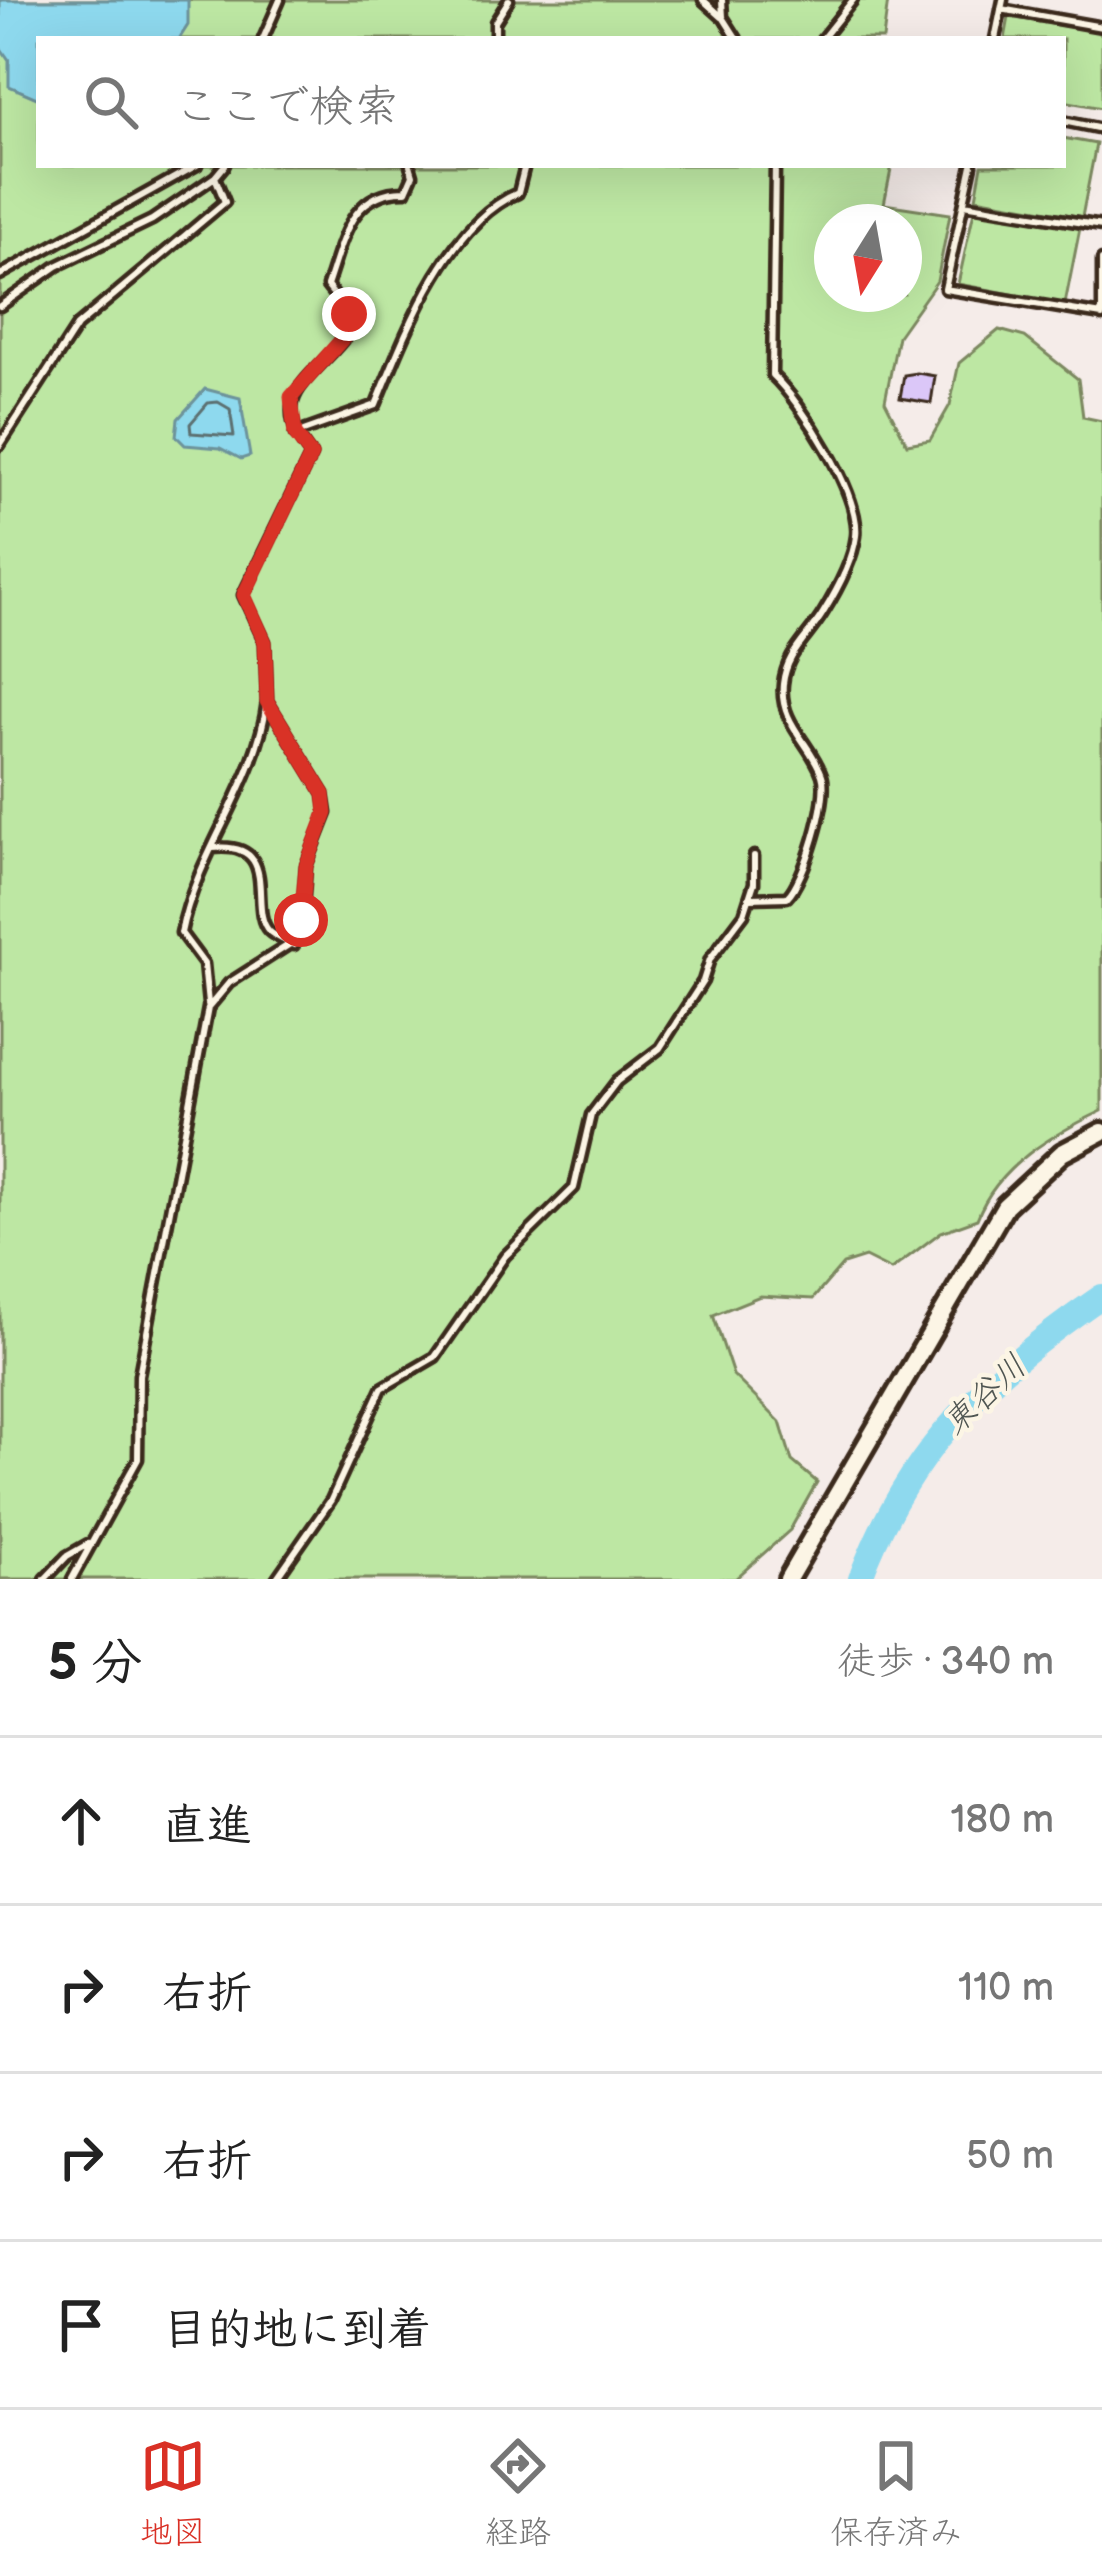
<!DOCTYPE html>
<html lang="ja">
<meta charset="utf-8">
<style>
body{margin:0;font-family:"Balsamiq Sans","Klee One",sans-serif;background:#f2f2f2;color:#222}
.compass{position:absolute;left:814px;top:204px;width:108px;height:108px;border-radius:50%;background:#fff;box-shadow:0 12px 48px #0002;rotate:191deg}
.stop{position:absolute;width:36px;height:36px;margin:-27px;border:9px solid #d93025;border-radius:50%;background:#fff}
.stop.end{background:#d93025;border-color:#fff;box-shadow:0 3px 12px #0008}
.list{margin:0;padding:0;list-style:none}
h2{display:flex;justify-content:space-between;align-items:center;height:156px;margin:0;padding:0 48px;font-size:51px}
h2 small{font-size:39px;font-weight:400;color:#767676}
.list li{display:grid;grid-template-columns:78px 1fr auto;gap:36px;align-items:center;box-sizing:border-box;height:168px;padding:0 48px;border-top:3px solid #e0e0e0}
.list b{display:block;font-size:45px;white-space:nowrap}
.list em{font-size:39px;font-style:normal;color:#767676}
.icon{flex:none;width:66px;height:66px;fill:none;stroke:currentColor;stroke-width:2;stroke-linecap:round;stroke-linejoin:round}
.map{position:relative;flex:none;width:1102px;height:1579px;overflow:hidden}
.search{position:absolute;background:#fff;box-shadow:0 12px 48px #0002;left:36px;right:36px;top:36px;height:132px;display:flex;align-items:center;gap:30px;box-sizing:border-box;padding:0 42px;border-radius:0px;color:#767676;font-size:45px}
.sheet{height:828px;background:#fff}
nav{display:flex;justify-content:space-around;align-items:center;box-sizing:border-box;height:168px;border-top:3px solid #e0e0e0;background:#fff;font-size:33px;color:#767676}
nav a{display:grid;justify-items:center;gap:6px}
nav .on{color:#d93025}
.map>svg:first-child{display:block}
.green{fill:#bde7a3;stroke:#7c8860;stroke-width:3;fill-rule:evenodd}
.water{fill:#8ed9ee;stroke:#6d939b;stroke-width:3}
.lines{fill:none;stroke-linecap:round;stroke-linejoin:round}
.shore{stroke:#5c7071;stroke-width:3}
.river{stroke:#8ed9ee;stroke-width:24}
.building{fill:#dbc7f8;stroke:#3b2a1e;stroke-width:3}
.lane-casing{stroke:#3b2a1e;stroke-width:15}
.secondary-casing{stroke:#3b2a1e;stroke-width:26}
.lane{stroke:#fcf5e5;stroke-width:6}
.secondary{stroke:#fcf5e5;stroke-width:16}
.route{stroke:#d93025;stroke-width:15}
.labels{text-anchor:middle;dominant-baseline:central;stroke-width:9;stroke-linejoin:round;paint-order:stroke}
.water-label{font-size:33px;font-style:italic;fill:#505652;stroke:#fcf5e5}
</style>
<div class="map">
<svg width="1102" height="1579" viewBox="0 0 1102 1579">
<rect width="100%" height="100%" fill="#f5ece9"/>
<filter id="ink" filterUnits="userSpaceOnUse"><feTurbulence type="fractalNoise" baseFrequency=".00833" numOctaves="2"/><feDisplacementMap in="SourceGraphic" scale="24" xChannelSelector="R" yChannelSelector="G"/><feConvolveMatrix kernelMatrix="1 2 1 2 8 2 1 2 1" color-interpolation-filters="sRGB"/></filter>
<g filter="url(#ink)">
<path class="green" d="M0,0h888l-5,39h-844v126h853l-8,39 66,10 -13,67 -39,55 -13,65 22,43 23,-4 20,-35 9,-42 40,-33 26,7 53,42 5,38 19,4v690c-49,23 -105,55 -125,108l-36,13 -50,38 -26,-13 -22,7 -30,35 -53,-3 -47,19 20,60 47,47 12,39 25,21 -27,48 -55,49h-735zM832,222h72v72h-72z
M1009,17l93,15v76l-39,-7v-62h-58z
M1063,138l33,6 -14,73 -106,-19 6,-33h81z
M974,211l106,17 -15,76 -107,-20z"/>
<path class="water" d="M0,0h188v25l-9,14h-140v60l-30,-13v-26l-9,-13z
M205,389l35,9 10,58 -9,3 -21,-11 -35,-3 -9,-9 2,-17z"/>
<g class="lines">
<path class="shore" d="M218,402l12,7 4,27 -43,-3 -1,-9 18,-21z"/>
<path class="river" d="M860,1579c49,-132 129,-205 242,-283"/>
</g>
<path class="building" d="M917,373l18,3 -4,27 -31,-5 4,-23z"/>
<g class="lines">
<g class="lane-casing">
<path id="lane" d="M703,0l19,17
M722,0l1,17 14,22
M1001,9l101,18
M263,39l17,-39
M495,39v-17l14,-22
M822,39l31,-39
M995,39l8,-39
M1063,121l39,8
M972,165l-27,124 157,26
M964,204l138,22
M1102,260v56
M0,275l197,-110
M0,306l57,-40 95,-46 63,-43
M295,434l81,-29c28,-68 70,-182 142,-212l7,-28
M0,445l77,-119 148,-124 -10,-25 10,-12
M213,848c70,-7 34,60 56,83 6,6 18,10 25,14
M751,898l36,-1c17,-16 43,-99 35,-122 -11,-32 -43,-52 -39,-91 3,-31 25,-46 40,-71 13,-21 30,-53 33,-77 5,-41 -54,-133 -84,-161l3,-210
M208,1004l-4,-40 -23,-31c16,-82 76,-149 86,-232
M45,1579l22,-23 21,-12
M72,1579l66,-120 1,-84 69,-367 21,-25 72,-46 5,-71 21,-53 -3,-19 -57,-93 -2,-59 -22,-47 68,-140c-49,-62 7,-77 40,-126l-2,-15 -22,-28c16,-46 23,-96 79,-95l7,-16 -3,-10
M276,1579l55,-79 51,-112 53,-31 70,-101 69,-68 17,-73 26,-34 43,-33 43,-67 7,-22 34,-45 10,-31v-27"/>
</g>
<g class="secondary-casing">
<path id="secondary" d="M788,1579l217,-373 57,-53 40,-21"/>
</g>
<use href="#lane" class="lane"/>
<use href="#secondary" class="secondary"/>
</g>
</g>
<g class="lines" filter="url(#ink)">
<path class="route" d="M301,920l5,-54 20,-53 -2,-19 -57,-93 -2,-59 -21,-47 67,-140 -16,-21 -4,-37 60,-68 -2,-15"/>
</g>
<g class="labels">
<g class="water-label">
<text transform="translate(985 1395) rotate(-43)">東谷川</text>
</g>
</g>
</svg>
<svg class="compass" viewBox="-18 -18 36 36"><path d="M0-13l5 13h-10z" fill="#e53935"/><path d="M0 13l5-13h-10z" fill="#767676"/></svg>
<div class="stop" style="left:301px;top:920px"></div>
<div class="stop end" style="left:349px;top:314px"></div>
<div class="search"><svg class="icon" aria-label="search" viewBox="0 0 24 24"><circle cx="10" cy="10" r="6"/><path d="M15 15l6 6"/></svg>ここで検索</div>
</div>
<section class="sheet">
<h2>5 分<small>徒歩 · 340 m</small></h2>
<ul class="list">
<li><svg class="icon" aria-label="ahead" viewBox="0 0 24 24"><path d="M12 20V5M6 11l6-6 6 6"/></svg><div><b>直進</b></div><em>180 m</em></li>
<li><svg class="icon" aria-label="right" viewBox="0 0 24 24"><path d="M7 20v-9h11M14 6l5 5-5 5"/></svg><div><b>右折</b></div><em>110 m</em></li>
<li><svg class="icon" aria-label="right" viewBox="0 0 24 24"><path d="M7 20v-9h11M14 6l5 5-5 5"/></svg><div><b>右折</b></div><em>50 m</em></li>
<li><svg class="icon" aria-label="arrive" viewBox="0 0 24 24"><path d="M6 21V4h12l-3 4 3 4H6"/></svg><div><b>目的地に到着</b></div></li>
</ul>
</section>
<nav>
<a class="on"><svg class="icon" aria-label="map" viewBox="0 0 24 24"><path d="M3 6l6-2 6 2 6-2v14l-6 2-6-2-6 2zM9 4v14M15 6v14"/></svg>地図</a>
<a><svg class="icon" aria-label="directions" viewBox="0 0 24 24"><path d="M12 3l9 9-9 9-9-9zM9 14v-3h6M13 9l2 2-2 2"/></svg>経路</a>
<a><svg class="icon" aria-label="saved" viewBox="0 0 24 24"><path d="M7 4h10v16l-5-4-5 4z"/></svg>保存済み</a>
</nav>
